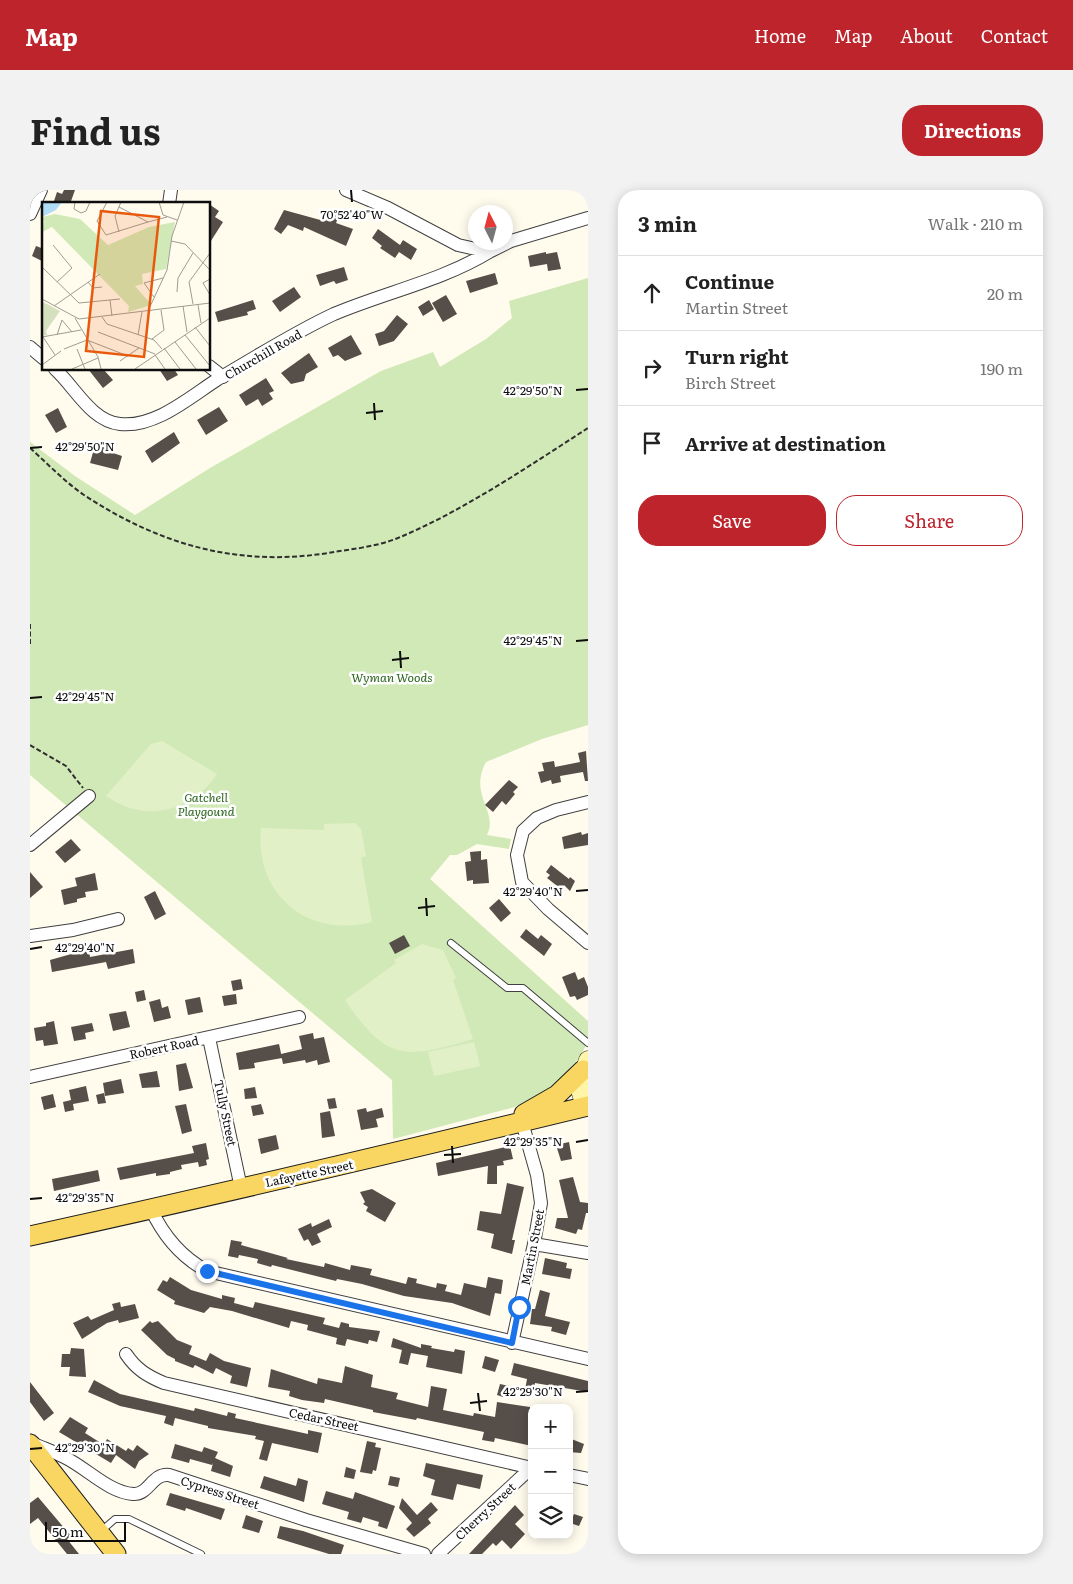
<!DOCTYPE html>
<meta charset="utf-8">
<style>
body{margin:0;font-family:Literata,serif;background:#f2f2f2;color:#222}
.controls{position:absolute;right:15px;bottom:15px;display:grid;overflow:hidden;border-radius:10px;box-shadow:0 2px 12px #0003}
.controls button{width:45px;height:45px;display:grid;place-items:center;padding:0;border:0;border-bottom:1px solid #e0e0e0;background:#fff;color:#222;font:25px sans-serif}
.compass{position:absolute;left:438px;top:15px;width:45px;height:45px;border-radius:50%;background:#fff;box-shadow:0 2px 12px #0003;rotate:354deg}
.scale{position:absolute;left:15px;bottom:12px;width:81px;box-sizing:border-box;padding-left:5px;border:2px solid #0d0d0d;border-top:0;font-size:14px;line-height:18px;white-space:nowrap;color:#0d0d0d;-webkit-text-stroke:4px #fff;paint-order:stroke}
.stop{position:absolute;width:15px;height:15px;margin:-11px;border:4px solid #1a73e8;border-radius:50%;background:#fff}
.stop.end{background:#1a73e8;border-color:#fff;box-shadow:0 1px 5px #0008}
.list{margin:0;padding:0;list-style:none}
h2{display:flex;justify-content:space-between;align-items:center;height:65px;margin:0;padding:0 20px;font-size:21px}
h2 small{font-size:16px;font-weight:400;color:#767676}
.list li{display:grid;grid-template-columns:32px 1fr auto;gap:15px;align-items:center;box-sizing:border-box;height:75px;padding:0 20px;border-top:1px solid #e0e0e0}
.list b{display:block;font-size:19px;white-space:nowrap}
.list p{margin:0;font-size:16px;white-space:nowrap;color:#767676}
.list em{font-size:16px;font-style:normal;color:#767676}
.actions{display:flex;gap:10px;padding:15px 20px}
.actions a{flex:1;padding:11px 0;border:1px solid #bd242b;border-radius:20px;text-align:center;font-size:18px;color:#bd242b}
.actions .main{background:#bd242b;color:#fff}
.icon{flex:none;width:28px;height:28px;fill:none;stroke:currentColor;stroke-width:2;stroke-linecap:round;stroke-linejoin:round}
.map{position:relative;flex:none;width:558px;height:1364px;overflow:hidden;border-radius:20px}
header{display:flex;align-items:center;gap:30px;box-sizing:border-box;height:70px;padding:0 25px;background:#bd242b;color:#fff}
header strong{font-size:24px}
nav{display:flex;gap:28px;margin-inline-start:auto;font-size:18px}
.intro{display:flex;align-items:center;justify-content:space-between;box-sizing:border-box;height:120px;padding:0 30px}
h1{margin:0;font-size:35px}
.button{padding:12px 22px;border-radius:20px;background:#bd242b;color:#fff;font-size:18px;font-weight:700}
main{display:flex;gap:30px;padding:0 30px}
aside{flex:1;background:#fff;border-radius:20px;box-shadow:0 2px 12px #0003}
.map>svg:first-child{display:block}
.green{fill:#d1e9b6}
.pitch{fill:#e2f0c8}
.building{fill:#554e49}
.lines{fill:none;stroke-linecap:round;stroke-linejoin:round}
.service-casing{stroke:#404040;stroke-width:8}
.minor-casing{stroke:#404040;stroke-width:14}
.secondary-casing{stroke:#2f2f2f;stroke-width:19}
.primary-casing{stroke:#1e1e1e;stroke-width:21}
.path{stroke:#2f2f2f;stroke-width:2;stroke-dasharray:5 2.5;stroke-linecap:butt}
.service{stroke:#fff;stroke-width:6}
.minor{stroke:#fff;stroke-width:12}
.secondary{stroke:#fff5a8;stroke-width:18}
.primary{stroke:#f9d562;stroke-width:19}
.route{stroke:#1a73e8;stroke-width:6}
.ticks{fill:none;stroke:#0d0d0d;stroke-width:2}
.labels{text-anchor:middle;dominant-baseline:central;stroke-width:5;stroke-linejoin:round;paint-order:stroke}
.street-label{font-size:12px;fill:#0d0d0d;stroke:#fff}
.park-label{font-size:12px;font-style:italic;fill:#2c651d;stroke:#fff}
.inset-road{fill:none;stroke:#9e9c93;stroke-width:1}
.view{fill:#e8590c;fill-opacity:0.15;stroke:#e8590c;stroke-width:2.5}
.inset-edge{fill:none;stroke:#0d0d0d;stroke-width:2.5}
.ticks-label{font-size:12px;text-anchor:middle;fill:#0d0d0d;stroke:#fff;stroke-width:5;stroke-linejoin:round;paint-order:stroke}
</style>
<header>
<strong>Map</strong>
<nav><a>Home</a><a>Map</a><a>About</a><a>Contact</a></nav>
</header>
<div class="intro"><h1>Find us</h1><a class="button">Directions</a></div>
<main>
<div class="map">
<svg width="558" height="1364" viewBox="0 0 558 1364">
<rect width="100%" height="100%" fill="#fffbed"/>
<path class="green" d="M558,88v447l-46,14 -56,23c-18,34 13,49 1,73l24,4 -2,10 -32,-5 -20,11h-7l-20,24 158,142v21l-9,16 -17,20 -21,17 -19,10 -129,34 -1,-59 -362,-305v-333l45,34 60,39 75,-47 171,-97 52,-19 7,15 46,-28 26,-21 -3,-17z"/>
<path class="pitch" d="M132,551l55,33c-26,39 -73,49 -111,22l45,-52z
M325,633l6,6 5,27 -5,2 11,64c-64,17 -118,-28 -111,-94l63,2v-6z
M392,754l21,6 13,28 -3,2 20,59c-68,20 -86,23 -128,-39l51,-37 -2,-3z
M444,852l6,24 -46,10 -6,-24z"/>
<path class="building" d="M34,0h11l-5,14h-17l4,-12 5,2z
M179,14l10,7 -4,6 8,5 -14,22z
M254,20l40,11 4,-9 11,4 -3,7 17,6 -7,17 -42,-19 -1,4 -15,-6 -7,9 -7,-5z
M348,39l22,16 3,-5 14,9 -6,11 -12,-8 -4,6 -15,-10 2,-2 -10,-8z
M6,56l8,3v13l-12,-6z
M516,62v2l11,-2 4,17 -13,2 -1,-7 -17,3 -2,-11z
M314,77l4,13 -12,4 -2,-3 -14,5 -4,-11z
M465,83l3,11 -28,9 -4,-12z
M264,97l7,10 -21,15 -8,-11z
M416,105l11,19 -14,8 -11,-19z
M223,110l3,9 -9,3 1,3 -30,7 -3,-10z
M399,110l5,9 -11,7 -5,-9z
M367,125l11,9 -14,17 -15,5 -4,-12 9,-3z
M321,145l11,19 -17,7 -7,-6 -5,2 -5,-9z
M279,163l9,14 -12,7 -2,7 -13,3 -10,-11z
M58,179h15l10,11 -10,8z
M129,179h15l4,6 -11,6z
M236,188l8,13 -5,2 4,6 -11,7 -4,-7 -12,7 -7,-11z
M189,217l9,14 -22,14 -9,-15z
M28,218l9,19 -11,6 -11,-18z
M144,242l6,11 -28,20 -7,-12z
M66,252l12,4 -1,5 15,5 -4,14 -28,-7z
M556,561l2,30h-3l-2,-9 -23,4 1,6 -9,2 -1,-4 -10,3 -3,-11 6,-1 -2,-8 12,-2 1,6 25,-5 -2,-9z
M479,590l9,7 -5,5 2,2 -9,11 -4,-4 -9,11 -8,-7z
M551,642l1,3 6,-2v12l-24,4 -2,-12z
M41,649l10,11 -16,13 -10,-11z
M451,661v9l6,-1 2,24 -16,1v-4l-6,1 -2,-19 6,-1 -1,-9z
M521,675l18,14 1,-2 5,4 -5,10 -6,-6 -3,4 -14,-11 3,-3 -4,-3z
M0,682l13,15 -13,11z
M65,683l3,17 -13,2 1,5 -9,2v3l-13,3 -3,-15 16,-4 -2,-8z
M125,701l11,23 -11,6 -11,-23z
M469,709l12,14 -10,9 -12,-14z
M496,739l12,10 3,-4 11,9 -8,12 -24,-19z
M374,745l6,11 -15,8 -6,-11z
M59,759l1,8 43,-8 2,14 -27,6 -2,-7 -54,10 -2,-12z
M545,782l3,8 6,-3 4,10v8l-11,5 -2,-4 -5,1 -8,-20z
M211,789l2,10 -10,2 -2,-10z
M114,800l2,10 -9,2 -2,-10z
M206,804l1,10 -13,2 -2,-10z
M170,807l3,15 -15,3 -3,-15z
M130,809l2,9 6,-2 3,12 -17,4 -5,-20z
M96,821l4,16 -17,4 -4,-17z
M24,831l4,23 -14,2 -1,-6 -7,1 -2,-13 12,-2v-3z
M62,833l2,8 -9,2 1,6 -12,2 -3,-14z
M283,843l1,6 10,-2 6,25 -12,3 -1,-5 -11,3 -1,-3 -22,4 -2,-10 21,-5 -3,-13z
M249,854l3,14 -28,5 1,5 -16,2 -3,-17z
M156,873l7,25 -14,3 -3,-26z
M127,881l3,16 -18,1 -3,-14z
M91,889l3,14 -19,3 -2,-13z
M56,896l3,15 -16,3 1,6 -9,2 -2,-10 8,-2 -2,-10z
M225,897l2,11 -12,1 -1,-10z
M74,903l2,10 -8,1 -2,-9z
M23,904l3,13 -12,3 -3,-13z
M305,908l2,10 -8,1 -2,-10z
M156,914l6,27 -10,3 -7,-28z
M231,914l3,10 -11,2 -2,-10z
M336,918l1,4 15,-4 2,9 -8,2 2,8 -17,3 -4,-20z
M300,921l5,25 -13,2 -2,-25z
M246,945l3,14 -18,5 -3,-15z
M539,952l3,17 -11,2 -5,-16z
M176,953l3,16 -3,1 1,5 -8,2 -1,-5 -17,3 1,4 -12,3v2l-14,2v-3l-36,7 -3,-12 77,-15 -2,-7z
M480,956l3,13 -10,2 1,4 -7,1v18h-10l1,-18 -50,10 -2,-13z
M68,980l2,11 -46,10 -2,-12z
M543,987l7,25 8,1v10h-2l-4,17 -4,-1 -2,5 -21,-6 2,-10h11l-9,-38z
M477,993l17,4 -12,53h3l-3,14 -21,-6 3,-14 -17,-4 3,-19 21,3z
M342,999l24,14 -11,19 -19,-11 2,-4 -5,-3 2,-2 -5,-10z
M299,1029l3,8 -15,7 4,8 -9,4 -4,-7 -4,2 -6,-12 13,-6 1,4z
M201,1050l11,2 -1,3 47,13 -2,1 38,8 1,-4 25,7 1,-5 21,4 -2,6 36,9 2,-7 9,2 -1,4 20,5 1,-5 10,2 -2,6 16,4 3,-12 22,5 2,-11 15,3 -2,14 -6,-1 -5,23 -38,-13 -48,-7 -42,-12 -25,-5 -1,2 -64,-16 -1,2 -14,-4 1,-4 -19,-4 -1,3 -10,-2z
M515,1068l22,5 -1,5 6,1 -2,10 -28,-5z
M140,1087l21,13 31,9v-4l13,3 -1,5 19,5 2,-6 70,16 -2,6 16,4 2,-6 8,2v3l31,4 -3,11 -8,-2 -1,4 -21,-5 -2,7 -9,-2 1,-6 -30,-8 1,-5 -17,-4 -2,7 -57,-17 -22,-4 -6,6 -30,-9 1,-3 -18,-11 6,-10 4,2z
M510,1100l10,3 -5,23 25,6 -4,13 -15,-4 1,-4 -22,-3 2,-15h3z
M90,1112l1,5 14,-3 4,14 -20,5 -1,-3 -11,3 -25,16 -9,-16 15,-7 3,4 23,-10 -2,-6z
M120,1131l2,2 6,-2 19,19 15,6 -3,8 17,7 4,-8 14,8 27,7 -4,19 -17,-4 2,-7 -16,-8 -3,6 -18,-9 -2,3 -18,-7v-2l-8,-4 -26,-25z
M363,1148l28,10v-4l11,2 -1,2 23,4 1,-3 10,2 -3,23 -36,-7 2,-11 -17,-3 -3,12 -9,-2 4,-18 -1,5 -11,-3z
M41,1158l13,1 2,28 -17,-1 1,-9h-9l1,-13h8z
M455,1166l14,4 -4,12 -13,-4z
M484,1173l74,18v11l-53,-9 -1,9 -9,-2 2,-11 -16,-4z
M315,1176l28,9 -2,12 27,6 -2,6 32,8 3,-21 16,3 -4,21 30,6 1,-3 21,4 2,-15 33,5 2,39 -37,-8 -1,4 -12,-2 2,-8 -67,-14 -1,2 -43,-8v-2l-48,-11 -1,4 -22,-3 -13,-4 1,-5 -22,-4 3,-18 46,15 1,-6 24,5z
M64,1190l26,14 74,17 1,-3 32,8 1,-4 8,2 -1,4 73,16v-4l14,3 -4,20 -46,-10 -5,18 -8,-2 5,-18 -9,-2 1,-3 -48,-8v-2l-33,-8 -2,8 -9,-3 2,-7 -46,-10 -32,-14z
M0,1192l24,31 -10,8 -14,-19z
M470,1194l9,2 -3,12 -9,-3z
M40,1227l18,11 -3,5 19,12 3,-6 19,12 2,-3 5,3 4,-6 12,9 -10,7 -4,8 -19,-14 -5,8 -52,-31z
M539,1248l15,6 -3,9 -12,-1z
M337,1251l9,2 -1,4 6,1 -5,23 -3,-1 -1,4 -12,-2z
M145,1254l27,8 2,-5 14,5 -3,6 18,8 -3,11 -19,-6 2,-8 -1,2 -22,-6 -1,4 -18,-5z
M396,1273l57,12 -3,14 -23,-5 -4,16 -22,-5 4,-15 -12,-4z
M316,1277l10,3 -2,9 -10,-2z
M234,1286l32,10 2,-8 10,3 -4,21 -44,-14z
M360,1286l10,2 -2,9 -10,-2z
M296,1301l27,8 2,-7 40,14 -8,23 -9,-3 1,-4 -16,-5 -2,6 -14,-4 2,-7 -27,-8z
M140,1303l55,16 -4,11 -35,-12 -1,3 -19,-6z
M8,1307l33,39 -4,3 12,15h-12l-29,-36 -8,6v-21z
M372,1308l15,17 14,-13 7,8 -10,9 3,4 -17,14 -8,-8 6,-6 -13,-15z
M485,1315l9,10 -9,9 10,10 -14,15 -9,-9 -6,6 -3,-3 -11,11h-13z
M544,1324l9,3 -4,9 -9,-3z
M216,1325l17,6 -4,12 -17,-5z
M250,1336l23,5 41,14 -3,9h-12l-52,-16z"/>
<g class="lines">
<g class="service-casing">
<path id="service" d="M421,753l56,45h16l65,55
M70,1342l15,-13h14l72,35"/>
</g>
<g class="minor-casing">
<path id="minor" d="M316,0l42,18 70,37 31,7 22,-11 77,-23
M139,14l2,-14
M0,24l11,-24
M0,157l14,12
M179,176l14,11
M25,179c20,18 36,52 65,55 35,4 70,-27 98,-45 38,-22 77,-47 116,-65 52,-22 107,-33 155,-62
M558,612l-32,8 -19,8 -14,13 -6,24 5,27 26,27 40,34
M0,655l59,-49
M0,746l43,-6 45,-11
M179,848l32,150
M0,887l269,-60
M121,1019c12,26 30,48 56,62l381,88
M504,1054l54,9
M482,1153l22,-99 7,-41 -4,-28 -15,-53
M96,1164c10,15 21,22 38,29l368,85
M2,1253c11,5 22,9 32,14 23,11 44,35 69,37 16,1 19,-21 36,-19l137,45 118,34
M539,1285l19,4
M408,1364l93,-86"/>
</g>
<g class="secondary-casing">
<path id="secondary" d="M555,917l-6,-21 9,-26"/>
</g>
<g class="primary-casing">
<path id="primary" d="M494,924l33,-19 26,-25
M0,1046c187,-41 372,-85 558,-130
M0,1254l86,110"/>
</g>
<path class="path" d="M0,258c18,16 35,34 54,47 76,50 154,72 244,58 23,-4 48,-6 70,-15 65,-27 131,-72 190,-110
M0,434v20
M0,555l36,21 17,22"/>
<use href="#service" class="service"/>
<use href="#minor" class="minor"/>
<use href="#secondary" class="secondary"/>
<use href="#primary" class="primary"/>
</g>
<g class="lines">
<path class="route" d="M177,1081l305,72 7,-36"/>
</g>
<path class="ticks" d="M321,0l1,12M546,200l12,-1M344,213l1,17M336,223l17,-2M0,258l12,-1M546,451l12,-1M370,461l1,17M362,470l17,-2M0,508l12,-1M546,701l12,-1M396,708l1,18M388,718l17,-2M0,759l12,-2M546,952l12,-2M422,956l1,17M414,965l17,-1M0,1009l12,-1M546,1202l12,-1M448,1203l2,18M440,1213l17,-2M0,1259l12,-1"/>
<g class="labels">
<g class="street-label">
<text transform="translate(233 164) rotate(-30)">Churchill Road</text>
<text transform="translate(134 857) rotate(-12)">Robert Road</text>
<text transform="translate(196 923) rotate(78)">Tully Street</text>
<text transform="translate(279 983) rotate(-12)">Lafayette Street</text>
<text transform="translate(502 1057) rotate(-79)">Martin Street</text>
<text transform="translate(294 1229) rotate(12)">Cedar Street</text>
<text transform="translate(190 1302) rotate(18)">Cypress Street</text>
<text transform="translate(455 1321) rotate(-43)">Cherry Street</text>
</g>
<g class="park-label">
<text x="362" y="487">Wyman Woods</text>
<text x="176" y="607">Gatchell<tspan x="176" dy="14">Playgound</tspan></text>
</g>
</g>
<g transform="translate(12 12)">
<rect width="168" height="168" fill="#fffbed"/>
<path d="M13,12l25,5 28,26 41,-18 26,-5 -9,47 -24,5 1,10 -8,2 15,17 -2,3 -20,6 1,-6 -77,-79 -10,5v-9l5,-2 -5,1v-5z" fill="#d1e9b6"/>
<path d="M1,100l17,9 -14,20 1,4 -5,1z" fill="#d5e0be"/>
<path d="M0,0h20l-6,8 -14,7z" fill="#b1dcf6"/>
<path class="inset-road" d="M33,0l-1,7 7,4 5,-2 4,-9M65,0l-10,19 9,14 42,-13M117,0l4,13 14,5M77,5l29,15 19,-5M77,30l-4,-16 6,-14M129,39l14,3 25,26M11,43l19,23 -15,14M0,65l37,36 41,-4M168,77l-7,4 7,12M46,80l5,6 9,-1M135,90l1,-14 15,-25M112,95l-10,-14 19,-5M0,97l37,20 131,-16M68,98l2,16M151,102l-4,-22 21,-29M156,103l3,18M12,104l46,-32M141,104l4,26M106,109l19,-41 5,-34 12,-34M60,115l5,7 47,16 8,9M33,116l23,39 3,12M153,125l15,19M56,130l57,22M15,133l5,-15 10,12M96,133l4,-23M143,133l25,31M0,135l39,-7M1,135l12,18M110,137l12,-9 -3,-20M133,140l21,27M122,146l16,21M22,147l23,-9 41,16M35,147l8,20M113,153l10,14M78,159l19,-13M0,163l19,-14M30,167l26,-11M93,167l75,-51"/>
<path class="view" d="M59,9l58,6 -15,140 -58,-6z"/>
<rect width="168" height="168" class="inset-edge"/>
</g>
<g class="ticks-label">
<text x="322" y="29">70°52'40"W</text>
<text x="503" y="205">42°29'50"N</text>
<text x="55" y="261">42°29'50"N</text>
<text x="503" y="455">42°29'45"N</text>
<text x="55" y="511">42°29'45"N</text>
<text x="503" y="706">42°29'40"N</text>
<text x="55" y="762">42°29'40"N</text>
<text x="503" y="956">42°29'35"N</text>
<text x="55" y="1012">42°29'35"N</text>
<text x="503" y="1206">42°29'30"N</text>
<text x="55" y="1262">42°29'30"N</text>
</g>
</svg>
<div class="controls">
<button>+</button>
<button>−</button>
<button><svg class="icon" aria-label="layers" viewBox="0 0 24 24"><path d="M12 4l9 5-9 5-9-5zM3 14l9 5 9-5"/></svg></button>
</div>
<svg class="compass" viewBox="-18 -18 36 36"><path d="M0-13l5 13h-10z" fill="#e53935"/><path d="M0 13l5-13h-10z" fill="#767676"/></svg>
<div class="scale">50 m</div>
<div class="stop" style="left:489px;top:1117px"></div>
<div class="stop end" style="left:177px;top:1081px"></div>
</div>
<aside>
<h2>3 min<small>Walk · 210 m</small></h2>
<ul class="list">
<li><svg class="icon" aria-label="ahead" viewBox="0 0 24 24"><path d="M12 20V5M6 11l6-6 6 6"/></svg><div><b>Continue</b><p>Martin Street</p></div><em>20 m</em></li>
<li><svg class="icon" aria-label="right" viewBox="0 0 24 24"><path d="M7 20v-9h11M14 6l5 5-5 5"/></svg><div><b>Turn right</b><p>Birch Street</p></div><em>190 m</em></li>
<li><svg class="icon" aria-label="arrive" viewBox="0 0 24 24"><path d="M6 21V4h12l-3 4 3 4H6"/></svg><div><b>Arrive at destination</b></div></li>
</ul>
<div class="actions"><a class="main">Save</a><a>Share</a></div>
</aside>
</main>
